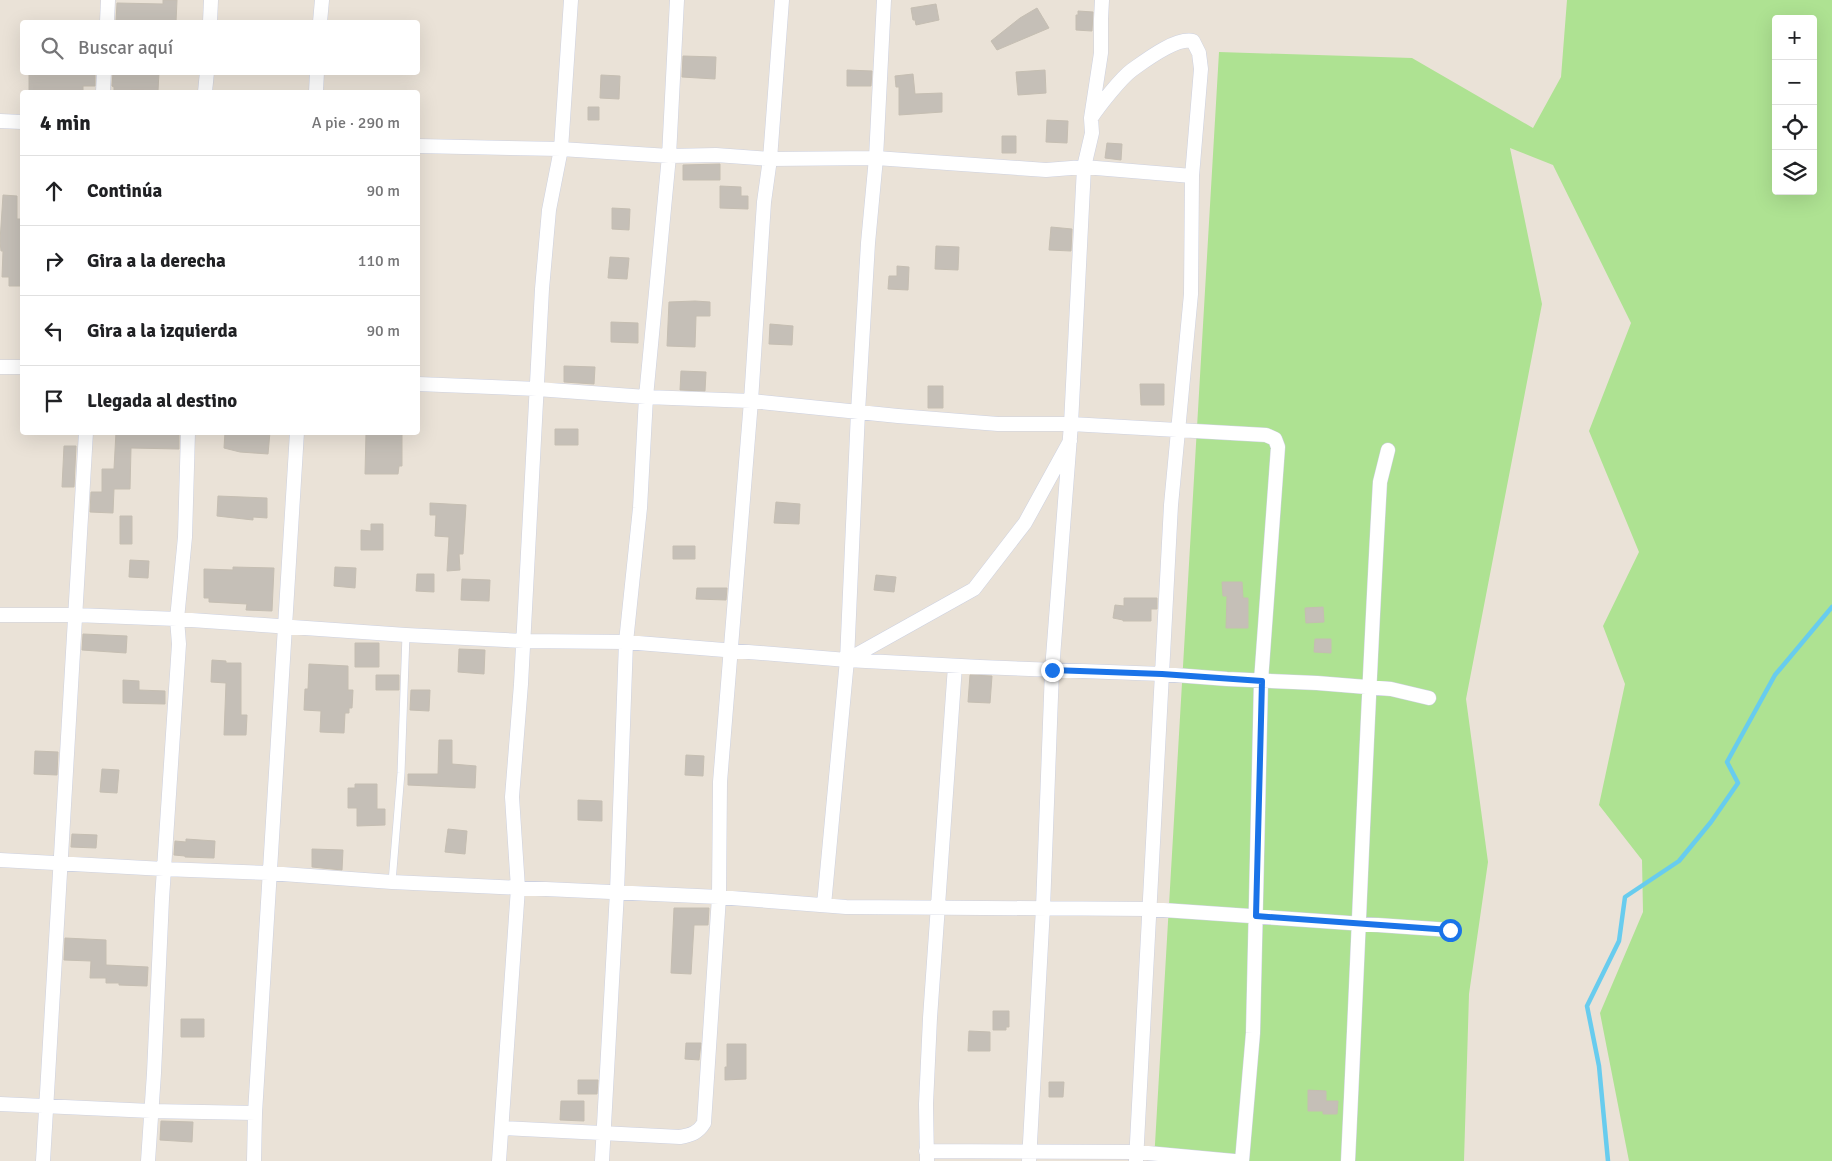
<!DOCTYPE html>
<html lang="es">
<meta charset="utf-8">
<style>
body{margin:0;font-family:Signika,sans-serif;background:#f6f6f6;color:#202124}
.controls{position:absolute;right:15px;top:15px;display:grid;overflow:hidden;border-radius:5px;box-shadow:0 5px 20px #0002}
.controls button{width:45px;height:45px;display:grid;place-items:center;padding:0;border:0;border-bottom:1px solid #e0e0e0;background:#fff;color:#202124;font:25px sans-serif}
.stop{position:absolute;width:15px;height:15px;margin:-11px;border:4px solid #1a73e8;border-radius:50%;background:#fff}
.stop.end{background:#1a73e8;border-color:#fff;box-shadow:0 1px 5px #0008}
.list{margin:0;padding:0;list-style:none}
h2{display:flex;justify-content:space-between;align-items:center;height:65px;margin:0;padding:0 20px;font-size:21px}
h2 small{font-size:16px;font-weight:400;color:#757577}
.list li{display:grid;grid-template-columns:32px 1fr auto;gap:15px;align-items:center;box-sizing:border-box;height:70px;padding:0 20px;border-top:1px solid #e0e0e0}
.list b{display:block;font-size:19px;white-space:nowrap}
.list em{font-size:16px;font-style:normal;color:#757577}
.icon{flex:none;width:28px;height:28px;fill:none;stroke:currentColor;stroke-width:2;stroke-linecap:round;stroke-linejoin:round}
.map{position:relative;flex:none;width:1832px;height:1161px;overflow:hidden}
.search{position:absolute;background:#fff;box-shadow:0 5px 20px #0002;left:20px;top:20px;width:400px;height:55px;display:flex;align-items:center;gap:12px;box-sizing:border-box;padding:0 18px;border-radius:5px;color:#757577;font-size:19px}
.panel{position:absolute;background:#fff;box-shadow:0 5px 20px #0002;left:20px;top:90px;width:400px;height:345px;border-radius:5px}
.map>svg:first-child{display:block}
.green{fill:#aee292;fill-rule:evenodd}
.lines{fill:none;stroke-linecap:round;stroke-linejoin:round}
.stream{stroke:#68ccee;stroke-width:4.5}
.building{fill:#c5bfb7;stroke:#c5beb2}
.lane-casing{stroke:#cdd1e0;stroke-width:8}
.street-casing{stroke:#cdd1e0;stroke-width:15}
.lane{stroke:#fff;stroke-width:7}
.street{stroke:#fff;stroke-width:14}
.route{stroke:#1a73e8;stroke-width:6}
</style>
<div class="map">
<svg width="1832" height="1161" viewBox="0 0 1832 1161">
<rect width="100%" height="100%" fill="#eae2d7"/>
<path class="green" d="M1567,0h265v1161h-203l-29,-148 43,-101 -1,-52 -43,-55 26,-121 -22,-58 36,-74 -50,-121 42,-108 -78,-158 -43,-17 32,156 -76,395 22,163 -19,132 -5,167h-310l65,-1109 193,6 121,70 28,-51zM1776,19h37v172h-37z"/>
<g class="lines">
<path class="stream" d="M1608,1161l-9,-95 -12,-60 32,-65 6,-44 54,-36 32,-39 27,-39 -11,-21 48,-87 57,-68"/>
</g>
<path class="building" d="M163,0h14l-1,22h-60l1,-19 46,1z
M936,4l3,16 -23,5 -1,-5h-2l-2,-12z
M1037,8l12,20 -52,22 -6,-9 29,-23z
M1078,11l15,1 -1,19 -16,-1v-15h2z
M683,56l33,1 -1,22 -33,-2z
M847,70l25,1 -1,15h-24z
M1045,70l1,23 -28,2 -2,-23z
M56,72h39v14h-12v6l-54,-1v-17h27z
M113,72h46l-1,19 -27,-1v1h-17v-4l-2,-1z
M913,74l2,20 27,-1v19l-43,3v-28h-3l-1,-11z
M601,75l19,1 -1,23 -19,-1z
M588,107h11v13h-11z
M1047,120l21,1 -1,22 -21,-1z
M1002,136h14v17h-14z
M1107,143l15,1 -1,16 -16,-2z
M720,164v16h-37v-15z
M720,186l21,1v9h7v13l-28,-1z
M3,195l14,1v23h5v67h-13v-9h-7l1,-26h-2l-1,-10z
M612,208l18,1 -1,21 -17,-1z
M1051,227l21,2 -1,22 -22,-1z
M936,246l23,1 -1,23 -23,-1z
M610,257l19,1 -2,21 -19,-1z
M897,266l12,1 -1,23 -20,-1 1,-13h8z
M695,301l15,1v14h-14l-1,31 -28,-1 2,-44z
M611,322l27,1v20l-27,-1z
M770,324l23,2 -1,19 -23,-1z
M564,366l31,1 -1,17 -30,-2z
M681,371l25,1 -1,19 -25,-1z
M1140,384h24v21h-23z
M928,386h15v22h-15z
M555,429h23v16h-23z
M116,432h63v17l-48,-1 -1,41h-16l-1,24 -23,-1 1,-20h11v-23h12z
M225,432h45l-2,22 -28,-2 -16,-4z
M366,433l36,1v32h-3l-1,8h-33z
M64,446h12l-2,41h-12z
M218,496l49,2v20l-14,-1v3l-36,-4z
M776,502l24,2 -1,20 -25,-1z
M430,503l36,2 -3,49h-4l1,16 -13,1 2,-34 -14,-1 1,-21h-6z
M120,516h12v28h-12z
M371,524h12v26h-22v-20l10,1z
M673,546h22v13h-22z
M130,560l19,1 -1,17 -19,-1z
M233,567l41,1 -2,43 -26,-1 1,-6 -38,-2v-4h-5v-29l29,1z
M335,567l21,1 -1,20 -21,-2z
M417,574h17v18l-18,-1z
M876,575l20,2 -2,15 -20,-2z
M462,579l28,1 -1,21 -28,-1z
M1222,582h20l1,16h5v30h-22l1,-32h-4z
M697,588h30l-1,12 -30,-1z
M1124,598h33v11h-6v12h-28v-1l-10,-2 2,-13 9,1z
M1323,607l1,15 -18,1 -1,-15z
M83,634l44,2 -1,17 -44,-3z
M1315,639h16v14l-17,-1z
M355,643h24v24h-24z
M459,649l26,1 -1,24 -26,-2z
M212,660l14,1v2h15v52h6l-1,20h-22l2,-52 -15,-1z
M309,664l39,2v24h5l-1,18h-3v5h-4l-1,20 -24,-1 1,-21 -17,-1 1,-21h3z
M376,675h23v15h-23z
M970,675l22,1 -2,27 -22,-1z
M123,680l16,1v9l26,1v13l-42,-1z
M411,690h19l-1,21 -19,-1z
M439,740h13v24l24,2 -1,22 -67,-3v-11h30z
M35,751l23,1 -1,23 -23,-1z
M686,755l18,1 -1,20 -18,-1z
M102,769l17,1 -2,23 -17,-1z
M355,784h22v25h8v16l-28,1v-18h-9v-20h7z
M578,800l24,1v20l-24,-1z
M448,829l19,2 -2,23 -20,-2z
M72,834l25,1 -1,13 -25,-1z
M186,839l29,2 -1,17 -29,-1v-1l-11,-1 1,-14 11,1z
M312,849l31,1 -1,20 -30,-3z
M674,908h35l-1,17h-14l-3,49 -20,-1z
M65,938l41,2v25l42,2 -1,19 -28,-1v-2h-13v-5h-16l1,-17 -27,-1z
M993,1011h16v16h-3v3h-13z
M181,1019h23v18h-23z
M969,1031l21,1v19h-22z
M686,1043h15l-2,17 -14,-1z
M727,1044h19v35l-21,1v-13h2z
M578,1080h20l-1,14h-19z
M1049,1082h15l-1,15h-14z
M1308,1090l18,1v10h12l-1,13h-14v-3h-15z
M561,1101h23v20l-24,-1z
M161,1121l32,1 -1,20 -32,-2z"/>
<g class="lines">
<g class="lane-casing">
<path id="lane" d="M392,882l9,-109 5,-138"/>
</g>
<g class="street-casing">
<path id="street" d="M107,22l1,-22
M210,22l1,-22
M320,22l2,-22
M103,92l1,-20
M205,92l2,-20
M316,92l1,-20
M1091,118c8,-12 30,-40 41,-48 14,-10 44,-33 61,-29l6,12 2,16 -9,107 -1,118 -20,211 -35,656
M0,121l22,1
M418,146l143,3 108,7 47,-1 54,4 106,-1 170,12 38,-3 108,9
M0,367h22
M418,384l119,5 109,8 105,4 147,15 100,8h73l195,11 9,4 3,8 -17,234 -8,352 -11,128
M0,615h75l102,4 229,16 118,6 102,1 221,18 127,-71 51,-66 45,-82
M847,660l133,7 182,7 65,5 90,4 74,6 38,9
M0,860l164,9 105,4 123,9 327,15 127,10 303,2 301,21
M824,905l23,-245 11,-248 10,-169 8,-85 8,-158
M0,1104l151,7 104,2
M502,1128l178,9c11,-2 18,-4 24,-14l15,-226 1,-115 31,-381 13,-199 6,-43 12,-159
M926,1151l211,1 97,9
M43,1161l43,-729
M148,1161l6,-88 8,-174 17,-255 -2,-25 8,-82 3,-105
M254,1161l1,-48 42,-681
M499,1161l19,-273 -6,-91 9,-113 21,-395 7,-79 12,-61 10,-149
M602,1161l15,-269 9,-250 14,-134 6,-111 23,-241 8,-156
M927,1161l-1,-57 4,-86 25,-352
M1029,1161l14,-253 9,-238 19,-246 13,-257 8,-34 -1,-15 10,-65v-34l1,-19
M1348,1161c11,-226 19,-453 32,-679l8,-32"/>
</g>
<use href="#lane" class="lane"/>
<use href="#street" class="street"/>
</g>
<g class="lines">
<path class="route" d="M1052,670l110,4 100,7 -6,235 194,14"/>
</g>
</svg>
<div class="controls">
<button>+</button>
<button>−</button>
<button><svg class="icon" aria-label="locate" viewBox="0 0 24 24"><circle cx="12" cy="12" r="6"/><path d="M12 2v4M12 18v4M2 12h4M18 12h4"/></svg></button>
<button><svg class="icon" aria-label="layers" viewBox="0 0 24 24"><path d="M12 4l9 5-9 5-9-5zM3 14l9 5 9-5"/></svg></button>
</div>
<div class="stop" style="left:1450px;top:930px"></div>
<div class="stop end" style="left:1052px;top:670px"></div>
<div class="search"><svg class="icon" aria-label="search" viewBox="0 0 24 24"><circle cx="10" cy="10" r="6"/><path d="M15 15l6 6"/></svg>Buscar aquí</div>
<section class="panel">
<h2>4 min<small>A pie · 290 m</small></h2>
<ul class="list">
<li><svg class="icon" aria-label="ahead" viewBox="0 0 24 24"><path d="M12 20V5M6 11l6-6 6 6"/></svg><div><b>Continúa</b></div><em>90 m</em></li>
<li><svg class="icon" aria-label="right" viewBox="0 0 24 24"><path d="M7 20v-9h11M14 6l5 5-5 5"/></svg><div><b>Gira a la derecha</b></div><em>110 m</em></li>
<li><svg class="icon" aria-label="left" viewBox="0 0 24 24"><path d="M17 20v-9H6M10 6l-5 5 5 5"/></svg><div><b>Gira a la izquierda</b></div><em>90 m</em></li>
<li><svg class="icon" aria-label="arrive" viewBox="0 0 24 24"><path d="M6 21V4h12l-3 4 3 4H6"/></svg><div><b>Llegada al destino</b></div></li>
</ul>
</section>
</div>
